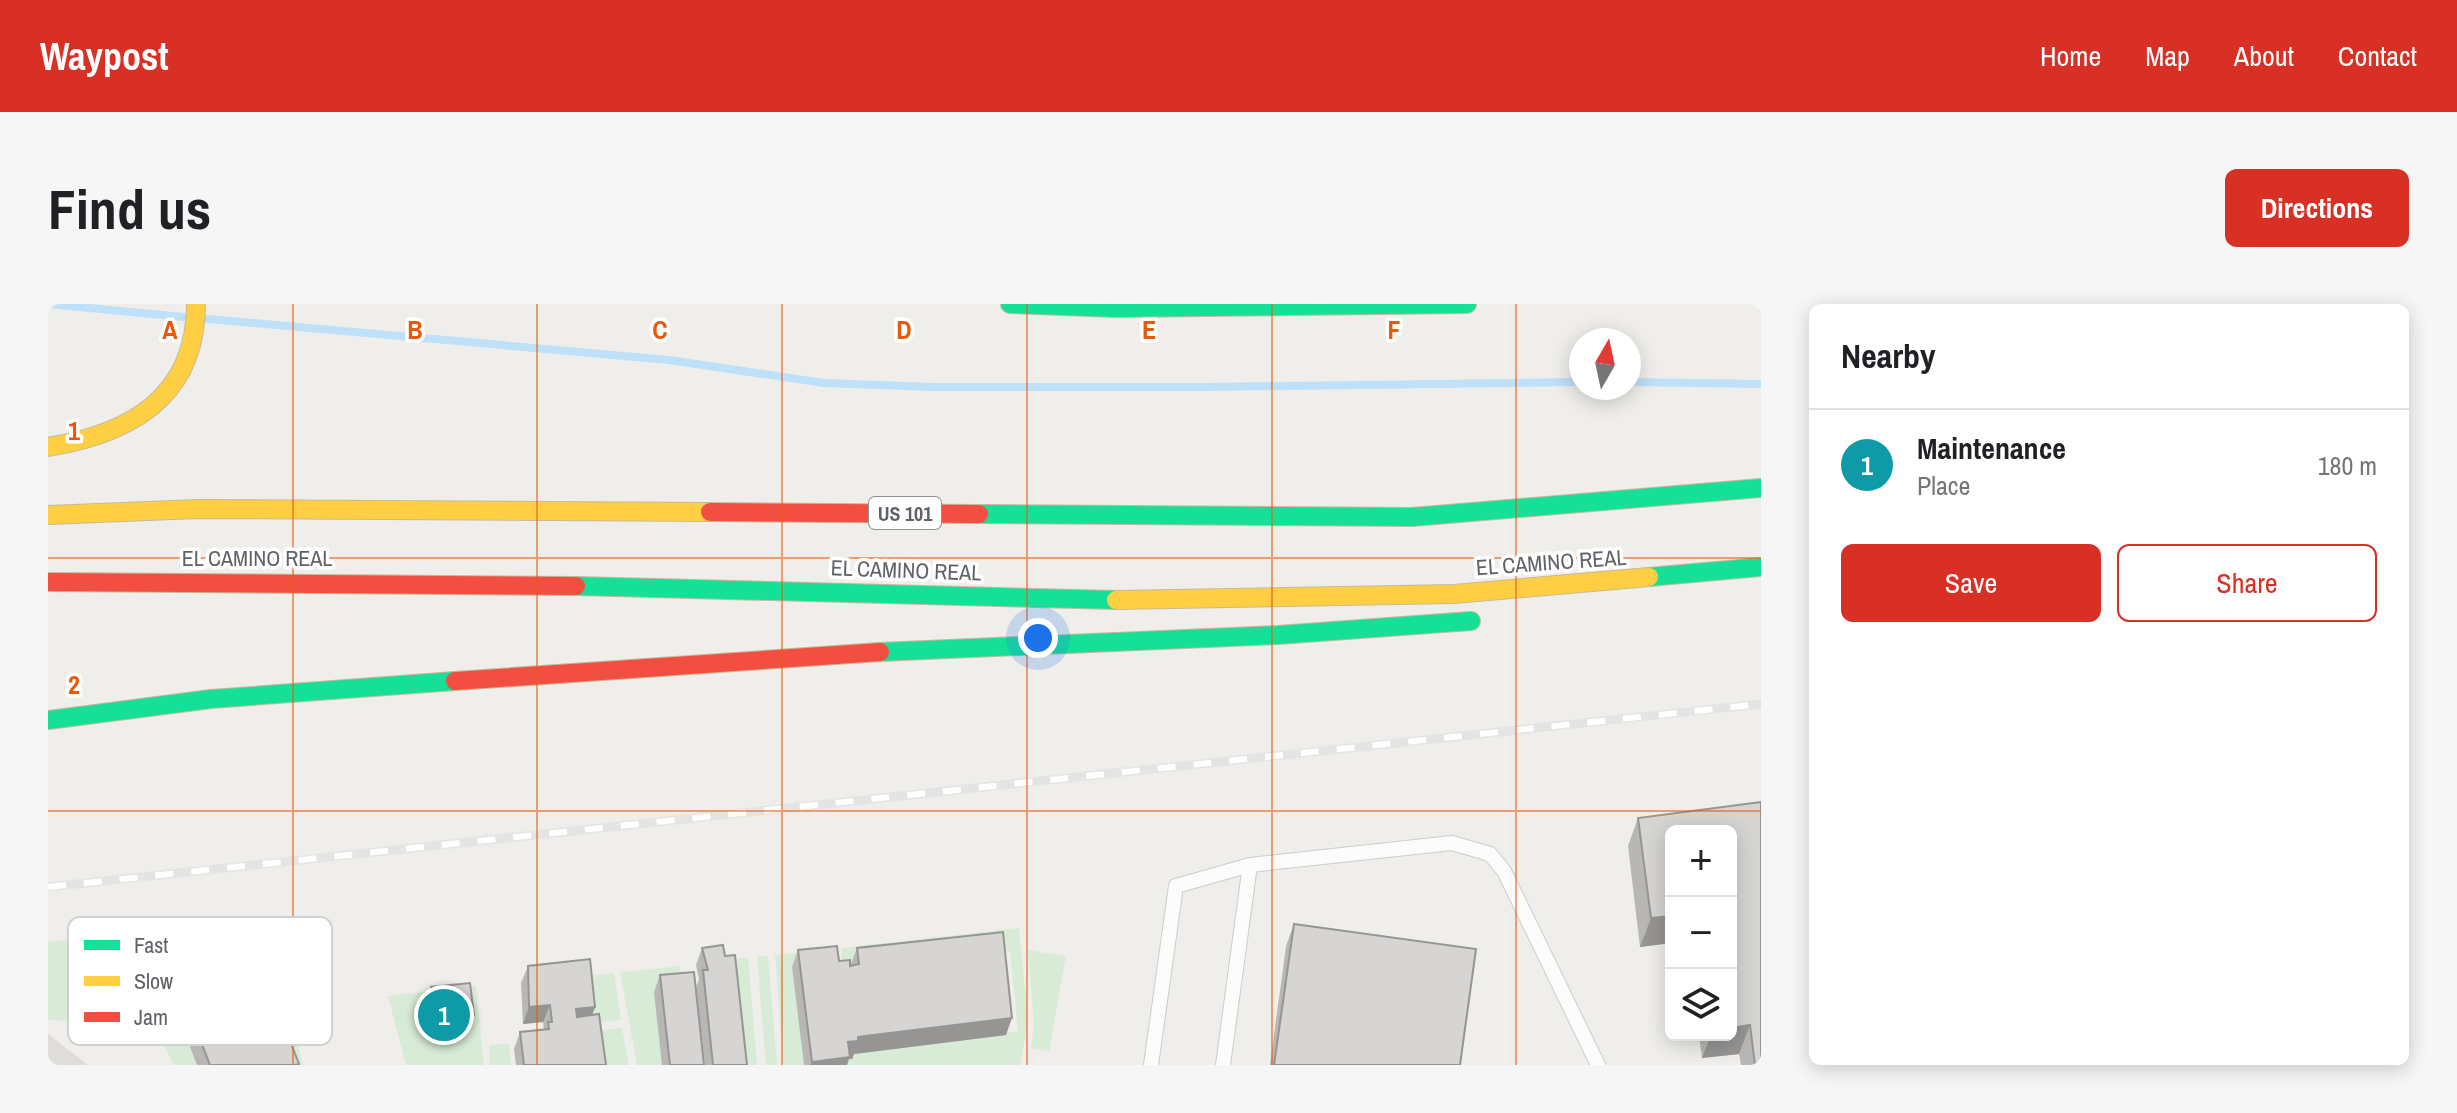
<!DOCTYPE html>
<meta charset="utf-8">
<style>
body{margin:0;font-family:"Archivo Narrow",sans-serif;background:#f6f6f6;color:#202124}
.controls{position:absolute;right:24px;bottom:24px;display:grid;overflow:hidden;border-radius:12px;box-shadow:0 4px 20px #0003}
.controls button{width:72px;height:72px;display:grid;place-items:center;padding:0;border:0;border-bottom:2px solid #e0e0e0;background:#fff;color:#202124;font:40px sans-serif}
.compass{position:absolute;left:1521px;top:24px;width:72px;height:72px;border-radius:50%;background:#fff;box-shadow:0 4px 20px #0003;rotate:9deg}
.you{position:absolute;left:990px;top:334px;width:28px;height:28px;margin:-20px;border:6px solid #fff;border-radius:50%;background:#1a73e8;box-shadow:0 0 0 12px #1a73e833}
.badge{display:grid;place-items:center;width:52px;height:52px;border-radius:50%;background:#d93025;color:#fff;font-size:26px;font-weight:700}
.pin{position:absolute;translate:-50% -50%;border:4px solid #fff;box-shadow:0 2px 8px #0006}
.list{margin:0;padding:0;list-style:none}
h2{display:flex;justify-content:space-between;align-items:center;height:104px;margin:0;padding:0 32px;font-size:34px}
h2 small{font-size:26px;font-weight:400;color:#757577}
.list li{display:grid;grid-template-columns:52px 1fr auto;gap:24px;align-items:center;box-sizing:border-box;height:112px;padding:0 32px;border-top:2px solid #e0e0e0}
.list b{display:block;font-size:30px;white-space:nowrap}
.list p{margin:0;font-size:26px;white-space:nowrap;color:#757577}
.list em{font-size:26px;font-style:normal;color:#757577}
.actions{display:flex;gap:16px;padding:24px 32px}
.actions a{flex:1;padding:18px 0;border:2px solid #d93025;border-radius:12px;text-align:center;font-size:28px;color:#d93025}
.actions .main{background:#d93025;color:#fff}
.icon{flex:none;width:44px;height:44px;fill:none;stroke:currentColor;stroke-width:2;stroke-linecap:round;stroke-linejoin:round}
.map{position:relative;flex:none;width:1713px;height:761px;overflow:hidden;border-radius:12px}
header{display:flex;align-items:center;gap:48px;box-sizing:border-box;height:112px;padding:0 40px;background:#d93025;color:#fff}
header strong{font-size:38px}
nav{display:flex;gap:44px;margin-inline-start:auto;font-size:28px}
.intro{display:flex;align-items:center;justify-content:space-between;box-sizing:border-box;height:192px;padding:0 48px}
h1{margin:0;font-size:56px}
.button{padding:20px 36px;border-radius:12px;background:#d93025;color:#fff;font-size:28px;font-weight:700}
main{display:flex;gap:48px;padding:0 48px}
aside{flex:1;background:#fff;border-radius:12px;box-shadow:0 4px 20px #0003}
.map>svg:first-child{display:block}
.industrial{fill:#dfddda}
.green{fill:#d8ebd6}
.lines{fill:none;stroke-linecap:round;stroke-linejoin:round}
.stream{stroke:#bfe0f9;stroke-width:8}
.lane-casing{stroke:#cbcccc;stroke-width:16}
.fast-casing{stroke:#c8b996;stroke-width:20}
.slow-casing{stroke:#c8b996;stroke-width:20}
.jam-casing{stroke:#c8b996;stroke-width:20}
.lane{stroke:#fdfcfc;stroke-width:14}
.fast{stroke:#16e098;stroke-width:18}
.slow{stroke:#ffcf43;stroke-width:18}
.jam{stroke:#f24e42;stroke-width:18}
.rail-casing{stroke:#e4e4e4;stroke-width:9}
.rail{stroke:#fff;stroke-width:6;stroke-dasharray:18;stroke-linecap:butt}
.wall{fill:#b8b7b5}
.shaded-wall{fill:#969594}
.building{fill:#d6d5d3;stroke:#969594;stroke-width:2}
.grid{fill:none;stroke:#e8590c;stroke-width:2;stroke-opacity:0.55}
.labels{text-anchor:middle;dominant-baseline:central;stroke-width:7;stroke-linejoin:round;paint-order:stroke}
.shield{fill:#fff;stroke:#8f9295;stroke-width:2}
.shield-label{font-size:20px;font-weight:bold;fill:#5f6368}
.street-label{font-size:22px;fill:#5f6368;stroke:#fff}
.key{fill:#fff;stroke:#cfd0d2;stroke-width:2}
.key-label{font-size:22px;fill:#5f6368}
.grid-label{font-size:26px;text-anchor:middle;font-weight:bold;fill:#e8590c;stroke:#fff;stroke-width:7;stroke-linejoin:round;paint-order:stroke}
</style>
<header>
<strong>Waypost</strong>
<nav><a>Home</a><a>Map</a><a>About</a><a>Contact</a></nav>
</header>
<div class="intro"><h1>Find us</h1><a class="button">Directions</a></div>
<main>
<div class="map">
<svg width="1713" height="761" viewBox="0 0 1713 761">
<rect width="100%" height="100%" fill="#efeeea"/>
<path class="industrial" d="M0,730l40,31h-40z"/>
<path class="green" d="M214,615l8,55 -73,10 -61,40 -88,-4v-78z
M971,624l9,92 -8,45h-177l-7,-14 182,-20 -8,-80 -168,18 -1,-21z
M782,645l-38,18 12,98h-20l-9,-110z
M980,646l38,6 -17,95 -18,-3 3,-24z
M709,652h11l9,109h-11z
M700,653l9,108h-18l-22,-103z
M632,662l3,23 -21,76h-25l-17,-93z
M566,669l7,47 -32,4 -5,-47z
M212,681l12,4 -12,7 1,5 17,-6 10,12 15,58h-19l-26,-69 -24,8 -3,-8z
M428,682l8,79h-78l-18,-69z
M120,721l6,9 11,-4 12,35h-23l-11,-21z
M574,724l7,37h-31l-5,-34z
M461,740l2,21h-21l-1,-20z"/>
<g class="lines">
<path class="stream" d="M0,0l135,13
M160,15l461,41 155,23 108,4h273l376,-5
M1581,78l132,2"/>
<g class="lane-casing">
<path id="lane" d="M1103,761l25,-179 74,-21 202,-22 38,11 14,17 94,194
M1175,761l27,-200"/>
</g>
<g class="fast-casing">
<path id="fast" d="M962,0l106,4 351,-4
M931,210l433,3 349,-29
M1601,273l112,-10
M528,282l540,14
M832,348l398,-17 193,-14
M0,416l163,-21 244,-18"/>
</g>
<g class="slow-casing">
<path id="slow" d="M0,143c81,-13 148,-49 148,-143
M0,211l150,-6 512,3
M1068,296l338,-6 195,-17"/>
</g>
<g class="jam-casing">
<path id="jam" d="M662,208l269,2
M0,278l528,4
M407,377l425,-29"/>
</g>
<use href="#lane" class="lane"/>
<use href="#fast" class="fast"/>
<use href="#slow" class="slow"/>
<use href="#jam" class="jam"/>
<g class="rail-casing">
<path id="rail" d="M0,583l1713,-183"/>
</g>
<use href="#rail" class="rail"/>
</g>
<path class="wall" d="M1713,498v263h-20l-2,-11 -37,4 -3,-23h32v-204l-60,112 -31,4 -12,-101 10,-28z
M1246,620l166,141h-190l16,-119z
M654,644l23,8 22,109h-42l-9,-77 3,-9 -3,-14z
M809,644l149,87 -152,19 -2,5h-3l-2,6h-43l-12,-98 6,-17 52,16z
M480,662l67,41 -3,8 14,50h-90l-2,-16 6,-17 24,-2 -1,-8 -20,2 -2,-41z
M612,671l44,90h-42l-8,-73z
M383,683l43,28 -2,7 -39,8 -1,-4 -12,2 -3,-20 2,-6 11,-1 -1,-8z
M183,685l68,75v1h-102l-16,-42 6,-18 39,-4z"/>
<path class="shaded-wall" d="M1623,612v27l-31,4 11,-29z
M502,701l-7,17 -20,2 6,-17z
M547,703l-6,17 -19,2 6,-17z
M426,711l-2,7 -39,8 2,-6z
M964,714l-6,17 -152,19 -2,5h-3l-2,6h-37l2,-3 46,-25z
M387,716l-3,6 -12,2 2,-6z
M1702,721l-11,29 -37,4 9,-23h20v-7z"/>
<path class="building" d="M1713,498v263h-6l-5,-40 -19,3v-197h-60v85l-20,2 -13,-100z
M1246,620l182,25 -16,116h-186z
M955,628l9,86 -154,19v4l-10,1 2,15 -38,5 -14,-112 39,-4 2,15 11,-1v6l9,-2 -2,-16z
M675,641l2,11 10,-1 12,110h-34l-10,-95h5l-6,-22z
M542,655l5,48 -19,2 1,8 22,-3 7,51h-82l-4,-33 29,-3 -1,-7h4l-2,-17 -21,2 -1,-41z
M646,668l10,93h-34l-10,-90z
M217,672l34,88 -4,1h-85l-23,-60 36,-13 6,17 8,-3 -6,-17z
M422,679l4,32 -39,9v-4l-13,2 -3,-20 14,-2 -2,-13z"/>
<path class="grid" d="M245,0v761M489,0v761M734,0v761M979,0v761M1224,0v761M1468,0v761M0,254h1713M0,507h1713"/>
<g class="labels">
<rect class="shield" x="821" y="193" width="72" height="32" rx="6"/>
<g class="shield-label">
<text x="857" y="209">US 101</text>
</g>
<g class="street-label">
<text x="209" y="254">EL CAMINO REAL</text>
<text transform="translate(1503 258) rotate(-4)">EL CAMINO REAL</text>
<text transform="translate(858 266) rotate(2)">EL CAMINO REAL</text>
</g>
</g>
<rect x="20" y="613" width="264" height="128" rx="12" class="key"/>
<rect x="36" y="636" width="36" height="10" fill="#16e098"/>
<rect x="36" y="672" width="36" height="10" fill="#ffcf43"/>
<rect x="36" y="708" width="36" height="10" fill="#f24e42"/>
<g class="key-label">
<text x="86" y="649">Fast</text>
<text x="86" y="685">Slow</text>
<text x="86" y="721">Jam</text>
</g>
<g class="grid-label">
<text x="122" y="35">A</text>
<text x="367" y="35">B</text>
<text x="612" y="35">C</text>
<text x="856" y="35">D</text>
<text x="1101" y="35">E</text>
<text x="1346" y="35">F</text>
<text x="26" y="136">1</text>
<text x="26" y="390">2</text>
</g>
</svg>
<div class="controls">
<button>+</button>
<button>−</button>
<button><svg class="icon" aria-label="layers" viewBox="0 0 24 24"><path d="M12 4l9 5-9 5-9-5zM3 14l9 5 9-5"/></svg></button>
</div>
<svg class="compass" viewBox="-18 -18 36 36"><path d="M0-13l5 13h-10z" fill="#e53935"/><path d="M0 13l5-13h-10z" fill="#757577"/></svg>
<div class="you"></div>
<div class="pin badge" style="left:396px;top:711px;background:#0f9aa8">1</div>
</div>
<aside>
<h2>Nearby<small></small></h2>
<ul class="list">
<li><span class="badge" style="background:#0f9aa8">1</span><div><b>Maintenance</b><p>Place</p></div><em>180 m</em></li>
</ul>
<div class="actions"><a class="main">Save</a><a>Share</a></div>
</aside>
</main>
